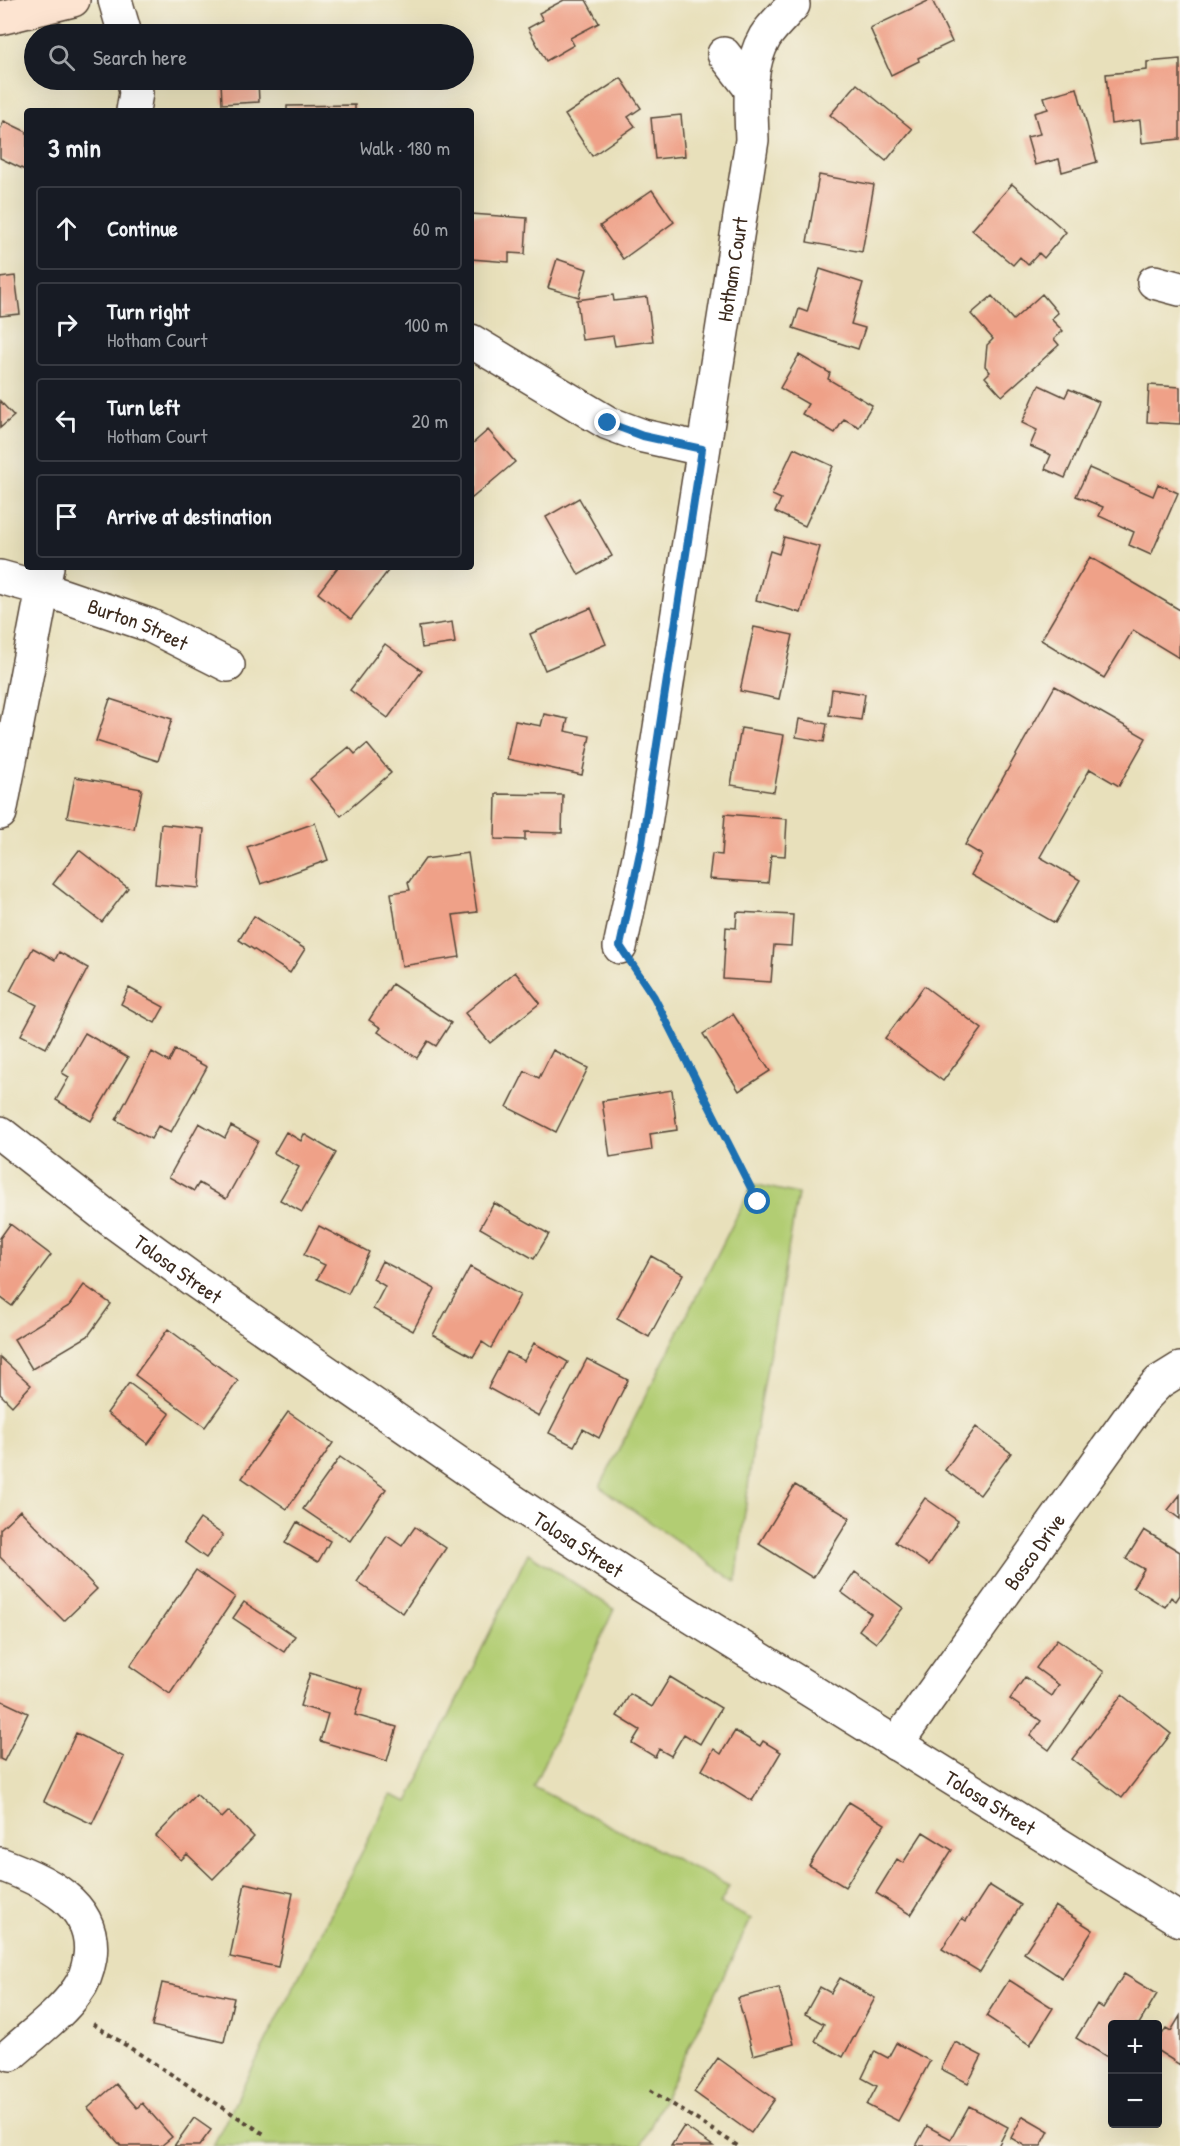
<!DOCTYPE html>
<meta charset="utf-8">
<style>
body{margin:0;font-family:"Patrick Hand",sans-serif;background:#242831;color:#f1f3f6}
.controls{position:absolute;right:18px;bottom:18px;display:grid;overflow:hidden;border-radius:6px;box-shadow:0 6px 24px #0002}
.controls button{width:54px;height:54px;display:grid;place-items:center;padding:0;border:0;border-bottom:2px solid #363941;background:#171b24;color:#f1f3f6;font:30px sans-serif}
.stop{position:absolute;width:18px;height:18px;margin:-14px;border:4px solid #1f6fb2;border-radius:50%;background:#fff}
.stop.end{background:#1f6fb2;border-color:#fff;box-shadow:0 2px 6px #0008}
.list{margin:0;padding:0;list-style:none}
h2{display:flex;justify-content:space-between;align-items:center;height:78px;margin:0;padding:0 24px;font-size:26px}
h2 small{font-size:20px;font-weight:400;color:#9ea1a6}
.list li{display:grid;grid-template-columns:39px 1fr auto;gap:18px;align-items:center;box-sizing:border-box;height:84px;margin:0 12px 12px;padding:0 12px;border:2px solid #363941;border-radius:6px}
.list b{display:block;font-size:22px;white-space:nowrap}
.list p{margin:0;font-size:20px;white-space:nowrap;color:#9ea1a6}
.list em{font-size:20px;font-style:normal;color:#9ea1a6}
.icon{flex:none;width:33px;height:33px;fill:none;stroke:currentColor;stroke-width:2;stroke-linecap:round;stroke-linejoin:round}
.map{position:relative;flex:none;width:1180px;height:2146px;overflow:hidden}
.search{position:absolute;background:#171b24;box-shadow:0 6px 24px #0002;left:24px;top:24px;width:450px;height:66px;display:flex;align-items:center;gap:15px;box-sizing:border-box;padding:0 21px;border-radius:33px;color:#9ea1a6;font-size:22px}
.panel{position:absolute;background:#171b24;box-shadow:0 6px 24px #0002;left:24px;top:108px;width:450px;height:462px;border-radius:6px}
.map>svg:first-child{display:block}
.green{fill:#b2cd73;stroke:#767c48;stroke-width:1.5}
.building{fill:#efa188}
.lines{fill:none;stroke-linecap:round;stroke-linejoin:round}
.street-casing{stroke:#554536;stroke-width:36}
.secondary-casing{stroke:#554536;stroke-width:36}
.path{stroke:#554536;stroke-width:4;stroke-dasharray:4.5 4.5;stroke-linecap:butt}
.street{stroke:#fff;stroke-width:33}
.secondary{stroke:#fde4d1;stroke-width:33}
.route{stroke:#1f6fb2;stroke-width:8}
.labels{text-anchor:middle;dominant-baseline:central;stroke-width:4.5;stroke-linejoin:round;paint-order:stroke}
.street-label{font-size:21px;fill:#3b2a1e;stroke:#f7f3e8}
</style>
<div class="map">
<svg width="1180" height="2146" viewBox="0 0 1180 2146">
<rect width="100%" height="100%" fill="#f7f3e8"/>
<filter id="ink" filterUnits="userSpaceOnUse"><feTurbulence type="fractalNoise" baseFrequency=".0167" numOctaves="2"/><feDisplacementMap in="SourceGraphic" scale="12" xChannelSelector="R" yChannelSelector="G"/><feConvolveMatrix kernelMatrix="1 2 1 2 8 2 1 2 1" color-interpolation-filters="sRGB"/></filter>
<filter id="wash" filterUnits="userSpaceOnUse"><feTurbulence type="fractalNoise" baseFrequency=".008" numOctaves="4" result="noise"/><feDisplacementMap in="SourceGraphic" scale="24" xChannelSelector="R" yChannelSelector="G"/><feGaussianBlur stdDeviation="1.35" result="paint"/><feColorMatrix in="noise" values="0 0 0 0 0 0 0 0 0 0 0 0 0 0 0 0 0 1.4 0 .05"/><feComposite in="paint" operator="in"/></filter>
<g filter="url(#wash)">
<rect width="100%" height="100%" fill="#e8e0bb"/>
<path class="green" d="M753,1184l45,10 -44,246 -18,142 -136,-95z
M528,1553l86,56 -81,178 196,99 -9,18 31,15 -110,227h-428l178,-351 17,7z"/>
<g id="blocks">
<path class="building" d="M564,0h22l13,23 -29,15 4,7 -28,16 -18,-33 15,-8 -4,-7z
M930,0h2l20,42 -34,16 1,3 -28,14 -21,-47z
M1180,59v80l-38,4 -2,-23 -29,4 -5,-50 41,-4v-8z
M621,78l20,30 -13,9 7,9 -43,30 -27,-41z
M221,80h37l1,22 -37,2z
M857,84l55,45 -26,32 -56,-46z
M1077,88l20,74 -35,10 -3,-13 -24,6 -8,-28 13,-3 -6,-21 14,-4 -4,-12z
M355,105v6h-68v-5z
M681,115l4,41 -30,3 -4,-41z
M4,121l23,11v39l-27,-13v-28z
M819,175l55,10 -12,67 -55,-10z
M1012,184l54,48 -22,26 -5,-5 -11,12 -8,-8 -7,8 -41,-35z
M652,190l22,32 -51,37 -23,-33z
M471,214l56,4 -2,36 -16,-1v9l-38,-3z
M557,259l30,10 -8,28 -31,-9z
M820,269l43,14 -12,41 14,4 -7,21 -65,-21 6,-19 8,3z
M15,276l5,38 -20,2v-38z
M1042,294l16,19 -7,6 12,12 -9,8 5,6 -57,51 -17,-19 5,-5 -5,-6 2,-21 6,-6 -22,-25 21,-18 21,24z
M613,295l1,6 33,-4 6,44 -38,5 -2,-10 -31,4 -5,-40z
M799,355l31,18 -2,6 44,26 -13,22 -15,-8 -9,14 -33,-19 6,-10 -28,-16z
M1039,385l26,12 4,-8 30,13 -34,76 -20,-9 6,-14 -21,-9 7,-16 -15,-7z
M1149,385l31,2v37l-33,-2z
M0,401l14,15 -14,12z
M488,430l27,32 -44,37v-54z
M794,448l39,18 -28,60 -30,-14 6,-13 -9,-4z
M1089,468l64,28 5,-12 20,9 -27,62 -22,-10 5,-13 -35,-16 4,-9 -27,-11z
M579,498l33,58 -33,19 -33,-58z
M784,537l36,10 -19,66 -45,-13 14,-49 9,3z
M1090,557l90,53 -1,48 -46,-28 -29,48 -63,-38z
M338,567h53l-40,52 -33,-26z
M591,608l15,36 -61,26 -15,-36z
M452,622l3,21 -33,5 -3,-21z
M754,627l39,8 -14,64 -39,-8z
M385,644l37,27 -34,47 -38,-28z
M1055,686l91,52 -27,48 -29,-17 -50,88 40,23 -25,43 -84,-48 11,-20 -17,-10z
M832,689l33,5 -4,26 -32,-5z
M110,699l62,20 -14,42 -62,-20z
M544,714l24,5 -3,12 25,5 -8,39 -75,-16 8,-38 26,5z
M799,719l28,5 -3,18 -28,-5z
M741,728l43,7 -10,57 -43,-7z
M367,744l24,29 -50,43 -31,-37 39,-32 6,7z
M75,777l67,12 -8,40 -67,-12z
M496,794l67,1 -1,38 -37,-1v8l-30,-1z
M725,814l62,5 -2,37 -14,-1 -3,28 -59,-4 3,-25 10,1z
M315,823l13,37 -67,24 -14,-37z
M161,824l43,5 -5,59 -44,-4z
M79,850l49,38 -26,34 -49,-38z
M468,853l9,59 -24,3 7,42 -58,9 -11,-73 19,-3 -2,-7 17,-24z
M737,912l56,3 -2,31 -17,-1 -3,37 -48,-3 3,-52 10,1z
M254,916l51,33 -15,24 -51,-33z
M33,948l22,12 4,-8 29,16 -42,80 -25,-13 16,-30 -27,-14z
M515,972l25,31 -50,40 -25,-30z
M392,984l59,39 -15,23 -8,-5 -11,17 -39,-26 3,-4 -12,-8z
M924,986l58,43 -39,52 -58,-43z
M129,988l35,19 -9,16 -34,-19z
M733,1014l37,57 -31,20 -36,-57z
M85,1033l43,25 -37,63 -35,-21 13,-23 -7,-4z
M175,1050l32,17 -36,65 -13,-6 -7,13 -35,-19 36,-68 17,10z
M553,1050l35,18 -32,64 -49,-25 18,-36 14,7z
M672,1090l5,40 -27,4 2,16 -42,7 -8,-56z
M199,1123l26,15 6,-12 27,15 -32,58 -27,-16 -5,8 -25,-14z
M286,1132l15,9 3,-7 32,19 -34,59 -22,-12 19,-33 -25,-14z
M494,1203l55,31 -15,25 -54,-31z
M10,1224l41,31 -39,51 -12,-9v-59z
M319,1226l50,26 -21,42 -31,-15 8,-14 -21,-10z
M651,1256l32,18 -34,63 -32,-18z
M382,1261l53,28 -22,42 -40,-22 12,-23 -12,-7z
M470,1267l50,28 -29,53 -9,-6 -9,15 -40,-22z
M84,1285l27,19 -23,32 -56,33 -18,-30 55,-33z
M168,1329l70,52 -33,46 -70,-52z
M534,1343l34,19 -29,54 -51,-28 19,-36 17,9z
M0,1357l31,28 -19,21 -12,-12z
M587,1359l41,21 -29,58 -16,-9 -9,17 -25,-13z
M129,1383l41,31 -22,30 -41,-31z
M288,1412l45,31 -46,66 -45,-31z
M976,1427l35,26 -31,42 -35,-25z
M340,1457l46,32 -36,52 -47,-32z
M795,1485l55,33 -37,60 -54,-34z
M1180,1495v24l-12,-9z
M925,1498l33,23 -29,44 -34,-23z
M20,1510l77,79 -33,32 -64,-64v-28z
M200,1519l23,16 -17,23 -22,-16z
M297,1522l33,19 -12,21 -33,-19z
M415,1527l31,21 -43,65 -46,-31 30,-46 15,10z
M1144,1530l36,22v43l-4,6 -5,-4 -6,10 -32,-20 11,-18 -18,-10z
M196,1570l39,27 -65,97 -40,-28z
M855,1572l48,36 -27,35 -17,-13 12,-16 -30,-22z
M244,1602l51,34 -11,16 -51,-34z
M1057,1639l47,33 -55,78 -19,-14 11,-15 -31,-22 15,-22 27,19 7,-11 -23,-17z
M310,1673l53,16 -8,26 42,12 -10,34 -67,-20 8,-27 -28,-8z
M670,1677l51,31 -21,36 -16,-10 -13,22 -12,-7 -4,8 -23,-14 8,-13 -23,-14 13,-22 22,13z
M1122,1695l49,39 -49,64 -50,-39z
M0,1700l28,13 -24,48 -4,-2z
M735,1731l25,15 3,-5 18,11 -29,49 -50,-31 12,-21 7,5z
M76,1733l48,24 -32,67 -48,-23z
M196,1794l26,24 7,-7 25,26 -41,42 -26,-25 -6,6 -25,-24z
M849,1802l36,22 -40,63 -36,-22z
M923,1832l29,18 -41,65 -35,-22 21,-34 6,4z
M245,1883l48,10 -15,74 -48,-10z
M989,1885l32,20 -41,67 -38,-23 20,-31 4,3z
M1055,1906l38,24 -31,48 -38,-25z
M1124,1974l33,20 -18,30h-27v36l-36,-22 21,-34 6,4z
M840,1978l35,20 -32,59 -28,-16 9,-17 -19,-10 15,-27 11,6z
M1009,1980l44,28 -23,37 -44,-29z
M162,1983l72,15 -10,44 -72,-16z
M779,1988l15,56 -41,11 -15,-57z
M1180,2016v49l-22,-14v-10l8,-13 5,3z
M955,2042l27,14 -14,27 -27,-14z
M896,2043l34,18 -32,60 -31,-16 10,-19 -15,-8 13,-27 13,7z
M718,2058l57,41 -24,34 -57,-41z
M116,2084l21,24 5,-5 30,34 -11,9h-40l-33,-38z
M969,2106l39,21 -10,19h-82l11,-20 24,13z
M1023,2116l26,15 -8,15h-16l-14,-8z
M194,2118l17,12 -12,16h-25z
M684,2126l29,20h-42z"/>
</g>
</g>
<g filter="url(#ink)">
<use href="#blocks" fill-opacity="0" stroke="#554536" stroke-width="1.5"/>
<g class="lines">
<g class="street-casing">
<g id="street">
<path d="M115,0l10,34"/>
<path d="M724,54l27,35"/>
<path d="M133,111l3,-18 -2,-13"/>
<path d="M1154,282l26,7"/>
<path d="M471,341l137,82 35,13 59,13"/>
<path id="s1" d="M0,577l43,12 106,36 79,40"/>
<path d="M0,813l47,-246"/>
<path id="s2" d="M620,947l22,-104 110,-703c-1,-35 -5,-72 13,-103 7,-11 19,-22 28,-32"/>
<path id="s3" d="M0,1133l111,87 81,59 321,222 128,84 539,335"/>
<path id="s4" d="M896,1744l246,-344 17,-18 21,-13"/>
<path d="M0,1864c43,16 97,39 90,93 -2,12 -5,24 -13,34 -17,24 -44,43 -66,63"/>
</g>
</g>
<g class="secondary-casing">
<path id="secondary" d="M0,18l73,-18"/>
</g>
<path class="path" d="M639,974l15,23 104,205
M93,2024l171,110
M650,2090l88,56"/>
<use href="#street" class="street"/>
<use href="#secondary" class="secondary"/>
</g>
</g>
<g class="lines" filter="url(#ink)">
<path class="route" d="M608,423l35,13 59,13 -60,394 -22,103 34,51 104,205"/>
</g>
<g class="labels">
<g class="street-label">
<text stroke="none"><textPath href="#s2" startOffset="687">Hotham Court</textPath></text>
<text stroke="none"><textPath href="#s1" startOffset="146">Burton Street</textPath></text>
<text stroke="none"><textPath href="#s3" startOffset="224">Tolosa Street</textPath></text>
<text stroke="none"><textPath href="#s3" startOffset="710">Tolosa Street</textPath></text>
<text stroke="none"><textPath href="#s4" startOffset="237">Bosco Drive</textPath></text>
<text stroke="none"><textPath href="#s3" startOffset="1196">Tolosa Street</textPath></text>
</g>
</g>
</svg>
<div class="controls">
<button>+</button>
<button>−</button>
</div>
<div class="stop" style="left:758px;top:1202px"></div>
<div class="stop end" style="left:608px;top:423px"></div>
<div class="search"><svg class="icon" aria-label="search" viewBox="0 0 24 24"><circle cx="10" cy="10" r="6"/><path d="M15 15l6 6"/></svg>Search here</div>
<section class="panel">
<h2>3 min<small>Walk · 180 m</small></h2>
<ul class="list">
<li><svg class="icon" aria-label="ahead" viewBox="0 0 24 24"><path d="M12 20V5M6 11l6-6 6 6"/></svg><div><b>Continue</b></div><em>60 m</em></li>
<li><svg class="icon" aria-label="right" viewBox="0 0 24 24"><path d="M7 20v-9h11M14 6l5 5-5 5"/></svg><div><b>Turn right</b><p>Hotham Court</p></div><em>100 m</em></li>
<li><svg class="icon" aria-label="left" viewBox="0 0 24 24"><path d="M17 20v-9H6M10 6l-5 5 5 5"/></svg><div><b>Turn left</b><p>Hotham Court</p></div><em>20 m</em></li>
<li><svg class="icon" aria-label="arrive" viewBox="0 0 24 24"><path d="M6 21V4h12l-3 4 3 4H6"/></svg><div><b>Arrive at destination</b></div></li>
</ul>
</section>
</div>
